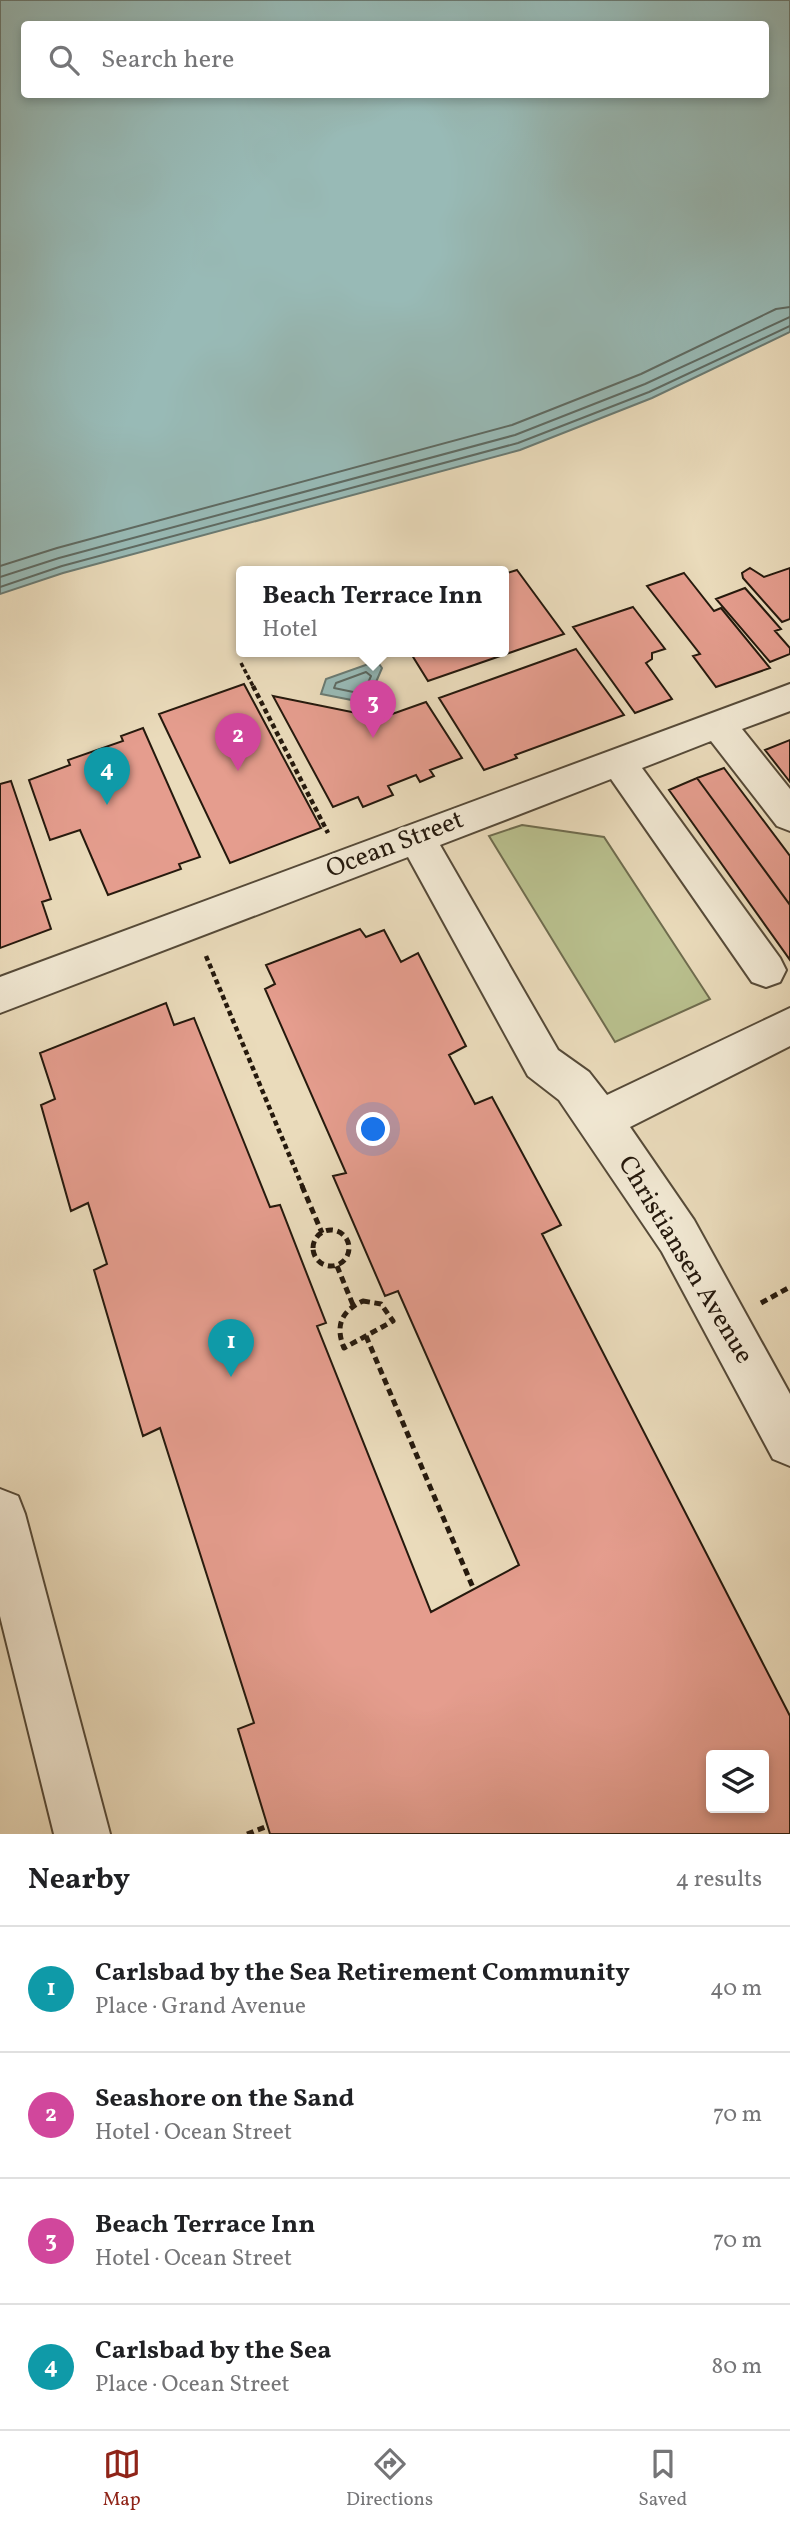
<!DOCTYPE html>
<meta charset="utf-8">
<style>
body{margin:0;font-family:Vollkorn,serif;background:#f6f6f6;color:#202124}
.controls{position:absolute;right:21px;bottom:21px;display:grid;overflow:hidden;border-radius:7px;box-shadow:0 4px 10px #0003}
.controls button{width:63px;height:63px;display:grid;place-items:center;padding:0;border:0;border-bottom:2px solid #e0e0e0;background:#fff;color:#202124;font:35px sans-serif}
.you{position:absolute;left:374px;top:1130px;width:24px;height:24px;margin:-18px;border:5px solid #fff;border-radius:50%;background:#1a73e8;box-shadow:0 0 0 10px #1a73e833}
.badge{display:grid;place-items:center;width:46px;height:46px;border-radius:50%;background:#8f2418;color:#fff;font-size:23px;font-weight:700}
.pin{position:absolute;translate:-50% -58px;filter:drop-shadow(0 2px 4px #0008)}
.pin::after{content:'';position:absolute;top:37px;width:24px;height:21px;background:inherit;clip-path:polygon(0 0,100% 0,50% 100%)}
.popup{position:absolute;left:236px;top:566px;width:273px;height:91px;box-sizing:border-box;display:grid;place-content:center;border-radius:7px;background:#fff;filter:drop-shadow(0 2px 5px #0005);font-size:23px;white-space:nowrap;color:#757577}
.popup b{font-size:26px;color:#202124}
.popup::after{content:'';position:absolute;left:50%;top:100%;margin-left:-14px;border:14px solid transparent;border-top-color:#fff}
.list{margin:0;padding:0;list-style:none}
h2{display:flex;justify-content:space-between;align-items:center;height:91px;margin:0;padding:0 28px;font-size:30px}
h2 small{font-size:23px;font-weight:400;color:#757577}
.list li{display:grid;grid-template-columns:46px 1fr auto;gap:21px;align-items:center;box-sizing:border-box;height:126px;padding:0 28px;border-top:2px solid #e0e0e0}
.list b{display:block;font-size:26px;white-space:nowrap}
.list p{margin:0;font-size:23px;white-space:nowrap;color:#757577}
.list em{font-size:23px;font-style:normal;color:#757577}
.icon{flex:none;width:38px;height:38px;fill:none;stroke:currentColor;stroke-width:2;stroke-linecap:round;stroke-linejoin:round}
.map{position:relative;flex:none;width:790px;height:1834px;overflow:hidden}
.search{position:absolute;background:#fff;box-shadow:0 4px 10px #0003;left:21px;right:21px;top:21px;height:77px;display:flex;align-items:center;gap:18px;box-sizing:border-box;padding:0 24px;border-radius:7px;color:#757577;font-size:26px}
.sheet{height:595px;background:#fff}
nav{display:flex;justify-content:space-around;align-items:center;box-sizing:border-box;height:98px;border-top:2px solid #e0e0e0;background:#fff;font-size:19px;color:#757577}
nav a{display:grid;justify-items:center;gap:4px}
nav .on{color:#8f2418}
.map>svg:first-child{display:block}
.green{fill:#b9c08e;stroke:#6f6c4e;stroke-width:2}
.water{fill:#98bab6;stroke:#6a7a72;stroke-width:2;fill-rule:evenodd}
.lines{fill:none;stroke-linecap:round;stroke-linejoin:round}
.shore{stroke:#5e6a62;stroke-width:2}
.building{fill:#e59d8e;stroke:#25190d;stroke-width:2;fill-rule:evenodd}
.minor-casing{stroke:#564a38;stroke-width:4}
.path-far2{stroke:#25190d;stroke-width:3.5;stroke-dasharray:4.5 2.5;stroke-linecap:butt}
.path-far1{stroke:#25190d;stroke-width:4.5;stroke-dasharray:5 3.5;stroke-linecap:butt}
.path{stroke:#25190d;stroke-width:5;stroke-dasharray:7 4.5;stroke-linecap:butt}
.minor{fill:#f1e8d3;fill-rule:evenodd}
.labels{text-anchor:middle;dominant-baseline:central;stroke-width:7;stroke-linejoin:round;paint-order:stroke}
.street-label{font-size:26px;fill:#25190d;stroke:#f1e8d3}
</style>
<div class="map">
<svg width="790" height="1834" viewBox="0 0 790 1834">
<rect width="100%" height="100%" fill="#eadbbb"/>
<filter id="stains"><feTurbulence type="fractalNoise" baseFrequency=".00286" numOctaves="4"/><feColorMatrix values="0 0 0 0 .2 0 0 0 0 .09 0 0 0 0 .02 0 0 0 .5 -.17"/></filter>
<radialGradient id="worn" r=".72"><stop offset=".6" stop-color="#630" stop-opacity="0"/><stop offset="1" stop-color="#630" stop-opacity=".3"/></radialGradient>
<path class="green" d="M522,825l82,12 106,162 -95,43 -126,-206z"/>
<path class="water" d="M0,0h790v332l-138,66 -132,52 -457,123 -63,21zM24,24h742v70h-742z
M377,661l5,7 -15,35 -46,-9 5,-15z"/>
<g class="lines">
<path class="shore" d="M0,566l57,-18 455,-123 129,-51 135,-65 14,-2
M0,577l59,-19 456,-123 130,-51 145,-67
M0,587l62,-21 456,-123 131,-51 141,-66
M366,672l5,4 -8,18 -29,-6 2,-5z"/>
</g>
<path class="building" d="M750,568l14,9 26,-9v51l-8,3 -39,-44 -1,-5z
M517,570l47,64 -136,47 -18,-29h94v-78z
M684,573l30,38 7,-3 49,60 -54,19 -23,-31 7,-2 -53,-68z
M745,588l36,41 -6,2 15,17v6l-20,8 -54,-63z
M633,607l32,42 -13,4v6l-6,4 26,36 -37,14 -62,-86z
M576,649l48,66 -109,40 2,3 -33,12 -45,-72z
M244,684l77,144 -91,35 -71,-149z
M273,696l108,22 45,-16 36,56 -32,12 4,6 -14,6 -4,-7 -28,11 5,9 -30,12 -5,-10 -25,10z
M143,728l57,129 -21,7 2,5 -73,26 -28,-65 -30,10 -21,-60 41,-15 -2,-5 55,-19 -2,-5z
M790,740v42l-25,-32z
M724,768l66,88v49l-93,-127z
M697,778l93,127v55l-121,-170z
M11,781l40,118 -9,3 9,27 -51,19v-164z
M360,929l6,8 18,-7 17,32 17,-9 48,93 -17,9 26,49 17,-7 69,128 -19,9 248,482v118h-520l-32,-105 16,-6 -94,-295 -17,8 -49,-166 13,-6 -19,-61 -17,8 -30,-106 14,-6 -15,-46 126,-50 8,22 20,-7 76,189 10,-2 46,118 -9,3 114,286 88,-47 -121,-274 -13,5 -52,-120 13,-3 -81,-184 10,-5 -9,-19zM711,1755h53v53h-53z"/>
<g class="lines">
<g class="minor-casing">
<path id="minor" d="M790,684v27l-48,18 48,60v42l-13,-5 -66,-85 -69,27 138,190 6,12 -6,12 -14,5 -14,-5 -141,-203 -171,66 118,205 31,22 18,23 183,-87v38l-160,81 64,93 96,174v72l-17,-7 -111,-207 -103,-152 -31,-24 -120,-219 -408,156v-36z
M0,1489l18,7 7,18 85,320h-56l-54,-218z"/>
</g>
<path class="path-far2" d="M241,663l13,25"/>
<path class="path-far1" d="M253,686l75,147
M206,956l97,232"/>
<path class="path" d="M302,1186l20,47
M313 1248a18 18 0 1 1 36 0a18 18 0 1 1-36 0Z
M337,1266l16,39
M363,1301l18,3 12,17 -49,27c-9,-22 -3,-37 19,-47z
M761,1303l29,-16
M366,1336l108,254
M247,1834l21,-8"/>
<use href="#minor" class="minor"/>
</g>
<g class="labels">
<g class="street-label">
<text transform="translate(395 845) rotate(-21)">Ocean Street</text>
<text transform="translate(685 1260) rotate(59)">Christiansen Avenue</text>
</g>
</g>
<rect width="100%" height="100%" filter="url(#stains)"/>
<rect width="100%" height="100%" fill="url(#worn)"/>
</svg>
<div class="controls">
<button><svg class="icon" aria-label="layers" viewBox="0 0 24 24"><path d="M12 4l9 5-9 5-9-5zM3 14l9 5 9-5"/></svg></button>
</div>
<div class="you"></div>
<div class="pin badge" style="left:231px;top:1377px;background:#0f9aa8">1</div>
<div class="pin badge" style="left:238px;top:771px;background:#d1479c">2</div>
<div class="pin badge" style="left:373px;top:738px;background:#d1479c">3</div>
<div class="popup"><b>Beach Terrace Inn</b>Hotel</div>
<div class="pin badge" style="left:107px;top:805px;background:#0f9aa8">4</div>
<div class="search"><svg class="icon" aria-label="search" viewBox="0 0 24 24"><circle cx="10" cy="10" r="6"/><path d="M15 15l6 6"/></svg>Search here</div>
</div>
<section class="sheet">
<h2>Nearby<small>4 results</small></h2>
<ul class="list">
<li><span class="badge" style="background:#0f9aa8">1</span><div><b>Carlsbad by the Sea Retirement Community</b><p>Place · Grand Avenue</p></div><em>40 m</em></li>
<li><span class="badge" style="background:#d1479c">2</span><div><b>Seashore on the Sand</b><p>Hotel · Ocean Street</p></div><em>70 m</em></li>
<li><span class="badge" style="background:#d1479c">3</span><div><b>Beach Terrace Inn</b><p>Hotel · Ocean Street</p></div><em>70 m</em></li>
<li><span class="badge" style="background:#0f9aa8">4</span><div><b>Carlsbad by the Sea</b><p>Place · Ocean Street</p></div><em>80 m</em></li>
</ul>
</section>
<nav>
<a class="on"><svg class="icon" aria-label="map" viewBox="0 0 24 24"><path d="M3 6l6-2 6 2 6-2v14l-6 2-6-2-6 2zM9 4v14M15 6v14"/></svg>Map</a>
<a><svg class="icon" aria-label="directions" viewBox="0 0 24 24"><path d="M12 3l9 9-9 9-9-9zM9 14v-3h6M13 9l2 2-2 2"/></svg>Directions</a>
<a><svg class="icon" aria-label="saved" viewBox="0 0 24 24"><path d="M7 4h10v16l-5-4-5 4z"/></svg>Saved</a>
</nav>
